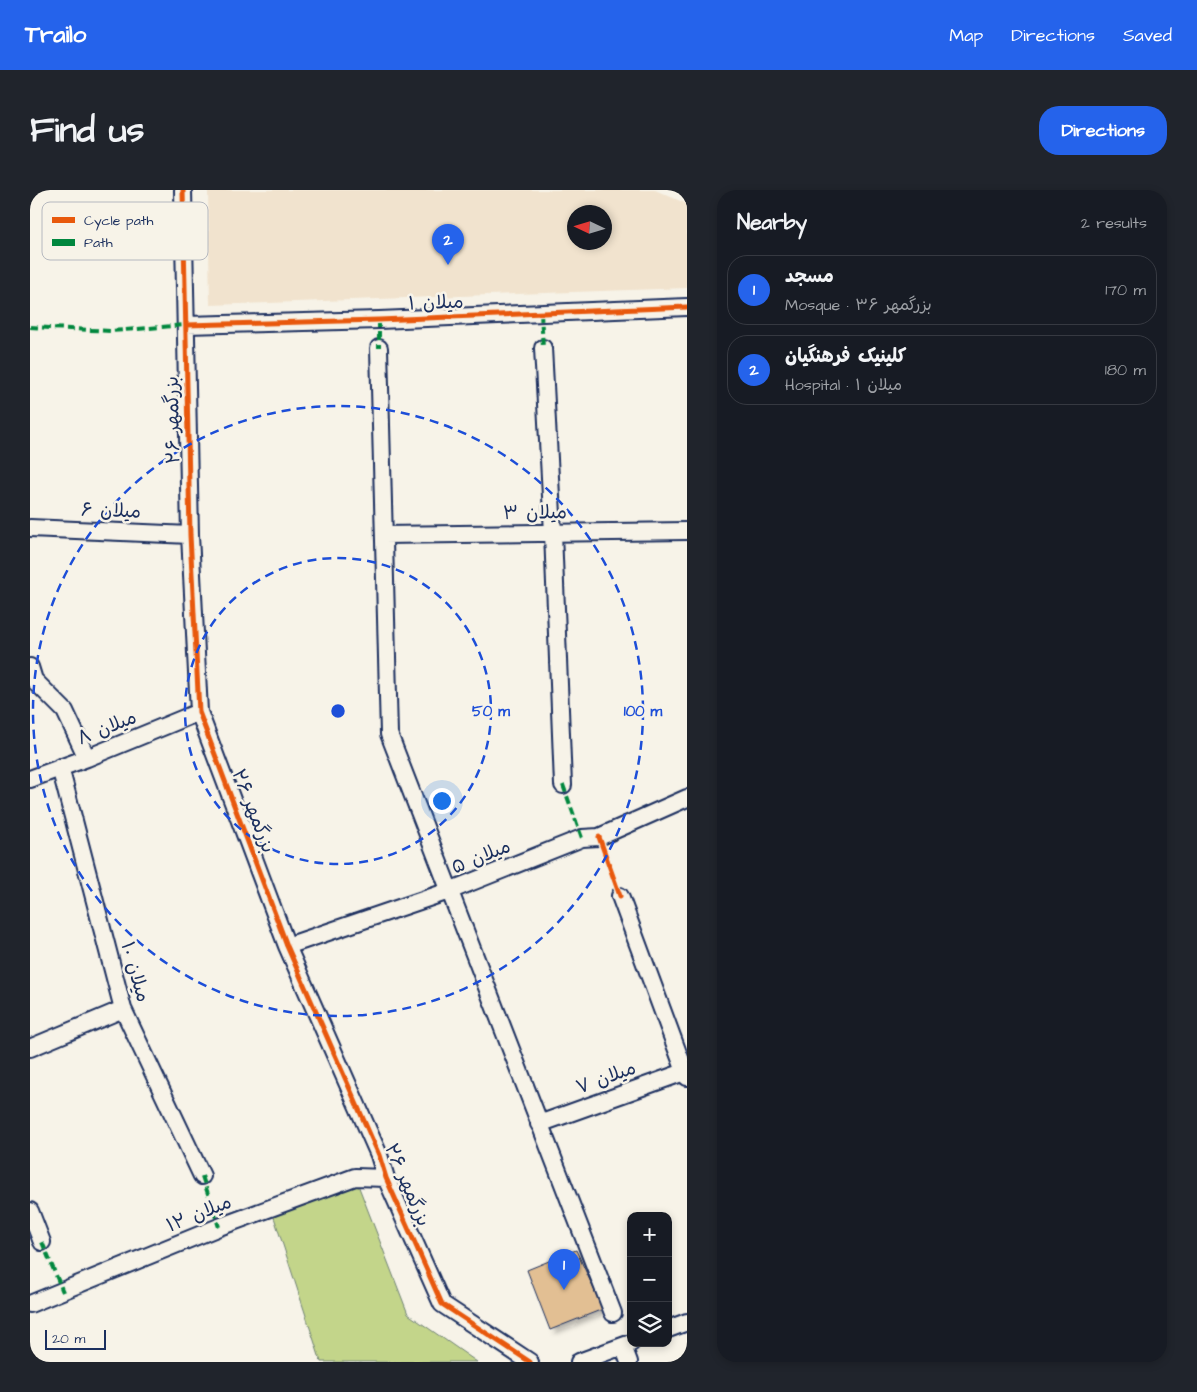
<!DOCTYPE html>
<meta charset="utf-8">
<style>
body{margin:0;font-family:"Architects Daughter","Playpen Sans Arabic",sans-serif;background:#20242c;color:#f1f3f6}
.controls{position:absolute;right:15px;bottom:15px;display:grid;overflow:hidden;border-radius:10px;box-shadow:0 2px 8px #0003}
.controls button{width:45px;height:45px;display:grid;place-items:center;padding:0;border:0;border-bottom:1px solid #363941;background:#171b24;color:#f1f3f6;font:25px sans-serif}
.compass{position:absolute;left:537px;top:15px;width:45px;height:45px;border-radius:50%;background:#171b24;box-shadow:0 2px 8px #0003;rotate:274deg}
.scale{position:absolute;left:15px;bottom:12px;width:61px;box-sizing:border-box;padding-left:5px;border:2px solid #1b2f5e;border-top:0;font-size:14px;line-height:18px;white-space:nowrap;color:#1b2f5e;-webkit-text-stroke:4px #f7f3e8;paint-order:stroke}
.you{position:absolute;left:411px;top:610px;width:18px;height:18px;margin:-12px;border:4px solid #fff;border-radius:50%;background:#1a73e8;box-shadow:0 0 0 8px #1a73e833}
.badge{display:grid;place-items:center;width:32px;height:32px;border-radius:50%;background:#2563eb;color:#fff;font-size:16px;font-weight:700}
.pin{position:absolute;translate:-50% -41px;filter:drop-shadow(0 1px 2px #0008)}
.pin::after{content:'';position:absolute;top:26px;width:18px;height:15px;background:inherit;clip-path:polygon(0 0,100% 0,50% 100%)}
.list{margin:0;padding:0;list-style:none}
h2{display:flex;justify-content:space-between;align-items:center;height:65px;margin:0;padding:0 20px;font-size:21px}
h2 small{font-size:16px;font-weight:400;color:#9ea1a6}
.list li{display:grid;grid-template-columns:32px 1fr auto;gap:15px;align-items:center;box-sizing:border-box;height:70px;margin:0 10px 10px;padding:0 10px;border:1px solid #363941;border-radius:20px}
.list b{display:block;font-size:19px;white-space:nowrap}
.list p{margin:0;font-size:16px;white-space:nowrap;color:#9ea1a6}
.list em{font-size:16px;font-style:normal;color:#9ea1a6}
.icon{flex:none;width:28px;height:28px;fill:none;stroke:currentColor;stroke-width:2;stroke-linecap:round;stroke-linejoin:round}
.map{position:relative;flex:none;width:657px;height:1172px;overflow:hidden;border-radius:20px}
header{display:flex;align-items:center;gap:30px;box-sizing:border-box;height:70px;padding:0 25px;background:#2563eb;color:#fff}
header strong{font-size:24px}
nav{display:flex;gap:28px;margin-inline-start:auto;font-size:18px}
.intro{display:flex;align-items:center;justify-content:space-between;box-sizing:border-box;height:120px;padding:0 30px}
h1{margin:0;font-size:35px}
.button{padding:12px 22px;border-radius:20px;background:#2563eb;color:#fff;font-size:18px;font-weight:700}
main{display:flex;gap:30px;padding:0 30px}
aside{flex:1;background:#171b24;border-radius:20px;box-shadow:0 2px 8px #0003}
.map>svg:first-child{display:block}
.built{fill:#f1e3ce;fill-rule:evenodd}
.green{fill:#c3d58a;stroke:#6f8274}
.building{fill:#e2bf93;stroke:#1b2f5e;filter:url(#shadow)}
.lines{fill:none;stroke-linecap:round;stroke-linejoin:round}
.street-casing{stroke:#1b2f5e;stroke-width:20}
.street{stroke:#f7f3e8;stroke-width:16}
.quiet{stroke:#00873e;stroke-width:4;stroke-dasharray:8 4;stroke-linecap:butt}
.cycleway-casing{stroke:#f7f3e8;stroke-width:8}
.cycleway{stroke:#e8590c;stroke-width:5}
.ring{fill:none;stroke:#1d4ed8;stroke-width:2.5;stroke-dasharray:9 6}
.labels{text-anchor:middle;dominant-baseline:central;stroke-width:5;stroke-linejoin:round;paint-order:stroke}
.street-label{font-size:19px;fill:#1b2f5e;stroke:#f7f3e8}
.key{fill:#f7f3e8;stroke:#b5b8bf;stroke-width:1}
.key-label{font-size:14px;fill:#1b2f5e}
.centre{fill:#1d4ed8;stroke:#f7f3e8;stroke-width:2.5}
.ring-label{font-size:15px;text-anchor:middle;font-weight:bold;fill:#1d4ed8;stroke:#f7f3e8;stroke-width:5;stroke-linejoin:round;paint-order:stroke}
</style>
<header>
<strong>Trailo</strong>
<nav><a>Map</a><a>Directions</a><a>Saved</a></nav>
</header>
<div class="intro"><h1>Find us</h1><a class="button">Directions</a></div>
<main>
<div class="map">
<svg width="657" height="1172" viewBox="0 0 657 1172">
<defs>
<filter id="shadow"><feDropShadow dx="5.5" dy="3" stdDeviation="2.5" flood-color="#0004"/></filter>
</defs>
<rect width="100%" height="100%" fill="#f7f3e8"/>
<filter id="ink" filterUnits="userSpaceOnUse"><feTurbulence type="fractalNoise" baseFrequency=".02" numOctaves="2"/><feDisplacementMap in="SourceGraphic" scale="10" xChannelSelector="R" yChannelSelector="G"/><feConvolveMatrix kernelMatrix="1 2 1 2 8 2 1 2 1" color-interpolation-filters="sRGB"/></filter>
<g filter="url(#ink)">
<path class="built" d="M178,0h447l32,14v84l-477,17zM544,22h30v30h-30z"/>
<path class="green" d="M325,987l53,137 69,48h-156l-50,-154z"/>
<path class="building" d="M546,1060l27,59 -53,21 -23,-60z"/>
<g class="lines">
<g class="street-casing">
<path id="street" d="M153,0l7,345 9,177 88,234 92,209 7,23 56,126 88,58
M156,135l193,-5 308,-13
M349,158l10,386 224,579
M513,158l10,185 10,252
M0,338l160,7
M354,345l303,-4
M0,477l4,13 31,31 22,47
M30,577l63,242 79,167
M0,589l57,-21 112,-46
M590,706l67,181
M257,756l162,-55 133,-53 17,-1 88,-39
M0,858l93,-39
M509,934l148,-53
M0,1021l12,31
M0,1114l189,-77 136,-50 31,1
M638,1139l19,-7
M593,1156l6,16
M549,1172l52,-19"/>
</g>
<use href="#street" class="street"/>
<path class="quiet" d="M511,123l2,35
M349,130v28
M0,137l82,4 74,-6
M533,595l19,53
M172,986l17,51
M12,1052l21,50"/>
<g class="cycleway-casing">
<path id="cycleway" d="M153,0l7,345 9,177 88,234 92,209 7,23 56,126 88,58
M156,135l193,-5 308,-13
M569,647l21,59"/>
</g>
<use href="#cycleway" class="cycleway"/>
</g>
</g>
<g class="ring">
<circle cx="308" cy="521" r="153"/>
<circle cx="308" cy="521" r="305"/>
</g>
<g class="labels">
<g class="street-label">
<text transform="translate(406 113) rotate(-2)">میلان ۱</text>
<text transform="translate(143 230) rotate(-91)">بزرگمهر ۲۶</text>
<text transform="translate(81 321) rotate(2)">میلان ۶</text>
<text transform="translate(505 323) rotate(-1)">میلان ۳</text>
<text transform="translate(77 538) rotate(-22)">میلان ۸</text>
<text transform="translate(223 621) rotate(69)">بزرگمهر ۲۶</text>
<text transform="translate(451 667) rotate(-22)">میلان ۵</text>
<text transform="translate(105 782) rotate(74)">میلان ۱۰</text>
<text transform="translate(576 888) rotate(-20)">میلان ۷</text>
<text transform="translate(377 995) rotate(67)">بزرگمهر ۲۶</text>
<text transform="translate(169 1024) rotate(-22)">میلان ۱۲</text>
</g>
</g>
<rect x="12" y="12" width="166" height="58" rx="8" class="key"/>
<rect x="22" y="27" width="23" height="6" fill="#e8590c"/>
<rect x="22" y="49" width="23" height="7" fill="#00873e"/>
<g class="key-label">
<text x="54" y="35">Cycle path</text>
<text x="54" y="57">Path</text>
</g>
<circle cx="308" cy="521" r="8" class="centre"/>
<g class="ring-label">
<text x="461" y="526">50 m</text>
<text x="613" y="526">100 m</text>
</g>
</svg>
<div class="controls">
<button>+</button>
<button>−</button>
<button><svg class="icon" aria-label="layers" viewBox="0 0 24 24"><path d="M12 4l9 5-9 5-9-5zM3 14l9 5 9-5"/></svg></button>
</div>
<svg class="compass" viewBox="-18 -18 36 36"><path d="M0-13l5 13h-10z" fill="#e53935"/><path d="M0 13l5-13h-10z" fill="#9ea1a6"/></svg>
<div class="scale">20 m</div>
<div class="you"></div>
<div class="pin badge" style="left:534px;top:1100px">1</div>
<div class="pin badge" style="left:418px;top:75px">2</div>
</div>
<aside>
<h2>Nearby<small>2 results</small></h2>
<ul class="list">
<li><span class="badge">1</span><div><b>مسجد</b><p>Mosque · بزرگمهر ۳۶</p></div><em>170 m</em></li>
<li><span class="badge">2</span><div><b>کلینیک فرهنگیان</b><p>Hospital · میلان ۱</p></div><em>180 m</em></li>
</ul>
</aside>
</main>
